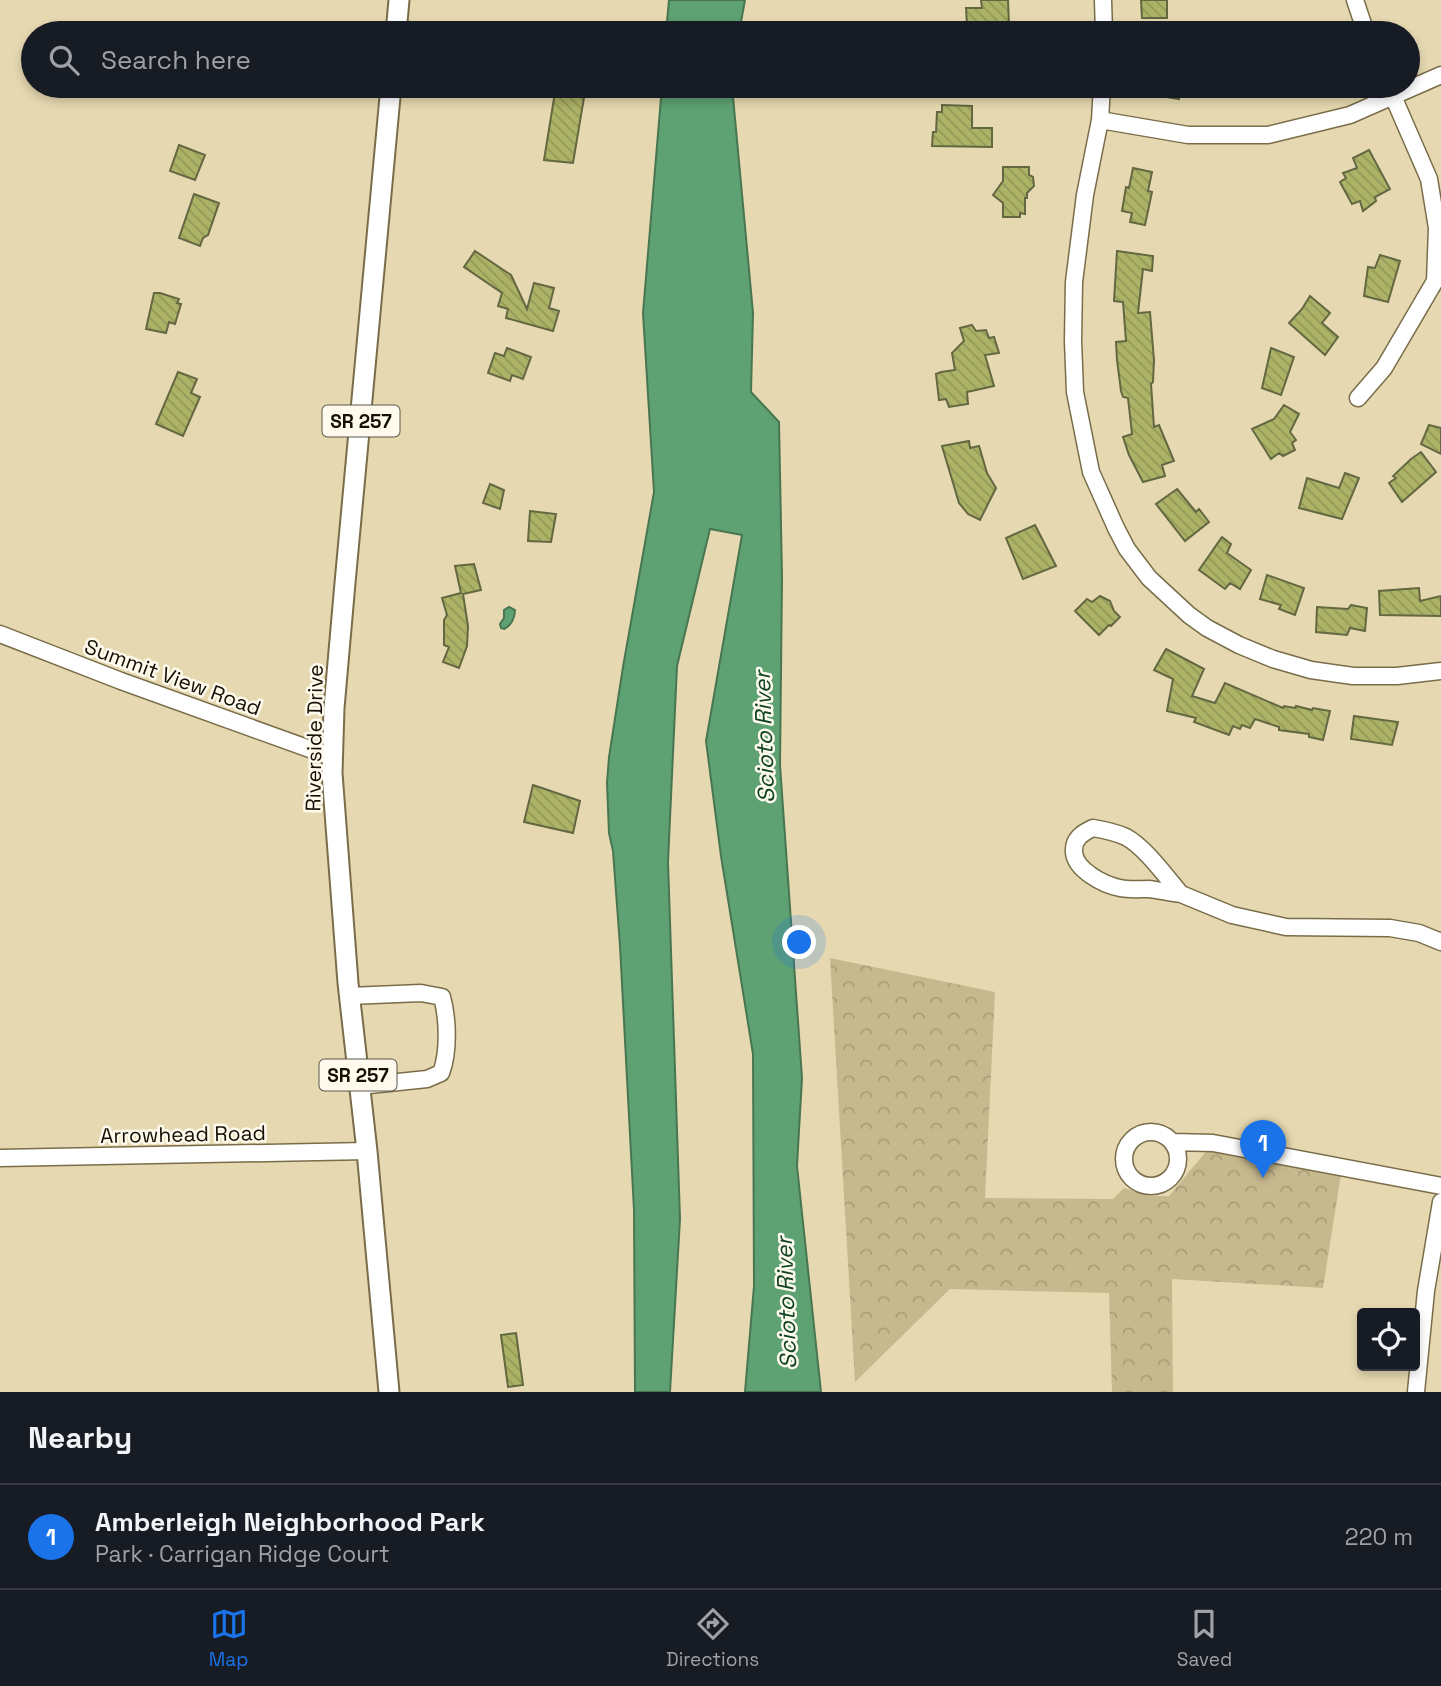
<!DOCTYPE html>
<meta charset="utf-8">
<style>
body{margin:0;font-family:"Space Grotesk",sans-serif;background:#20242c;color:#f1f3f6}
.controls{position:absolute;right:21px;bottom:21px;display:grid;overflow:hidden;border-radius:7px;box-shadow:0 4px 10px #0003}
.controls button{width:63px;height:63px;display:grid;place-items:center;padding:0;border:0;border-bottom:2px solid #363941;background:#171b24;color:#f1f3f6;font:35px sans-serif}
.you{position:absolute;left:800px;top:943px;width:24px;height:24px;margin:-18px;border:5px solid #fff;border-radius:50%;background:#1a73e8;box-shadow:0 0 0 10px #1a73e833}
.badge{display:grid;place-items:center;width:46px;height:46px;border-radius:50%;background:#1a73e8;color:#fff;font-size:23px;font-weight:700}
.pin{position:absolute;translate:-50% -58px;filter:drop-shadow(0 2px 4px #0008)}
.pin::after{content:'';position:absolute;top:37px;width:24px;height:21px;background:inherit;clip-path:polygon(0 0,100% 0,50% 100%)}
.list{margin:0;padding:0;list-style:none}
h2{display:flex;justify-content:space-between;align-items:center;height:91px;margin:0;padding:0 28px;font-size:30px}
h2 small{font-size:23px;font-weight:400;color:#9ea1a6}
.list li{display:grid;grid-template-columns:46px 1fr auto;gap:21px;align-items:center;box-sizing:border-box;height:105px;padding:0 28px;border-top:2px solid #363941}
.list b{display:block;font-size:26px;white-space:nowrap}
.list p{margin:0;font-size:23px;white-space:nowrap;color:#9ea1a6}
.list em{font-size:23px;font-style:normal;color:#9ea1a6}
.icon{flex:none;width:38px;height:38px;fill:none;stroke:currentColor;stroke-width:2;stroke-linecap:round;stroke-linejoin:round}
.map{position:relative;flex:none;width:1441px;height:1392px;overflow:hidden}
.search{position:absolute;background:#171b24;box-shadow:0 4px 10px #0003;left:21px;right:21px;top:21px;height:77px;display:flex;align-items:center;gap:18px;box-sizing:border-box;padding:0 24px;border-radius:38px;color:#9ea1a6;font-size:26px}
.sheet{height:196px;background:#171b24}
nav{display:flex;justify-content:space-around;align-items:center;box-sizing:border-box;height:98px;border-top:2px solid #363941;background:#171b24;font-size:19px;color:#9ea1a6}
nav a{display:grid;justify-items:center;gap:4px}
nav .on{color:#1a73e8}
.map>svg:first-child{display:block}
.forest{fill:url(#forest-crowns)}
.water{fill:#5ea172;stroke:#487651;stroke-width:2}
.building{fill:url(#building-back-hatch);stroke:#636742;stroke-width:2}
.lines{fill:none;stroke-linecap:round;stroke-linejoin:round}
.minor-casing{stroke:#796d49;stroke-width:19}
.major-casing{stroke:#796d49;stroke-width:23}
.minor{stroke:#fff;stroke-width:16}
.major{stroke:#fff;stroke-width:19}
.labels{text-anchor:middle;dominant-baseline:central;stroke-width:5;stroke-linejoin:round;paint-order:stroke}
.shield{fill:#fefaee;stroke:#5a564a;stroke-width:2}
.shield-label{font-size:19px;font-weight:bold;fill:#141003}
.street-label{font-size:21px;fill:#141003;stroke:#fefaee}
.water-label{font-size:23px;font-style:italic;fill:#0f4323;stroke:#fefaee}
</style>
<div class="map">
<svg width="1441" height="1392" viewBox="0 0 1441 1392">
<defs>
<pattern id="forest-crowns" width="20" height="18" patternUnits="userSpaceOnUse" patternTransform="scale(1.75)"><rect width="20" height="18" fill="#c7b98e"/><path d="M2 6a3 3 0 1 1 6 0M12 15a3 3 0 1 1 6 0" fill="none" stroke="#aa9e79"/></pattern>
<pattern id="building-back-hatch" width="6" height="6" patternUnits="userSpaceOnUse" patternTransform="scale(1.75)"><rect width="6" height="6" fill="#acb266"/><path d="M-1 5l2 2M0 0l6 6M5-1l2 2" fill="none" stroke="#939857"/></pattern>
</defs>
<rect width="100%" height="100%" fill="#e6d9b1"/>
<path class="forest" d="M830,958l165,34 -10,206 128,1 11,-11 25,8h20l44,-53 129,25 -19,120 -151,-9 1,113h-61l-3,-99 -159,-4 -95,93z"/>
<path class="water" d="M669,0h76l-6,33h-73z
M662,86h70l21,227 -2,79 28,30 3,156 -2,187 22,313 -5,88 24,226h-76l9,-106 -1,-232 -32,-198 -15,-115 36,-206 -32,-6 -33,137 -9,196 12,357 -10,173h-35l-1,-182 -14,-264 -7,-95 -4,-18 -2,-50 2,-26 14,-90 31,-175 -11,-179z
M509,607l6,3c0,8 -4,16 -11,19l-3,-1 -1,-4 4,-6v-8z"/>
<path class="building" d="M981,0h27l1,25h-42l-1,-17h16z
M1141,0h26v18h-25z
M556,86h30l-13,77 -29,-3z
M1142,86h39l-2,13 -37,-6z
M942,105l30,1v22h20v19l-60,-1 1,-14h3l1,-20h5z
M179,145l26,10 -10,25 -25,-9z
M1369,150l21,39 -15,8 1,4 -13,10 -3,-10 -8,3 -12,-22 6,-4 -3,-5 14,-5 -4,-10z
M1003,167h26v8l4,2 1,9 -7,7v5h-2v16l-5,-1v4h-17v-14l-10,-8 10,-14z
M1133,168l19,4 -4,19 4,1 -7,33 -15,-3 2,-9 -10,-2 4,-24 3,1z
M194,194l25,9 -11,32 -5,3 -3,8 -21,-8z
M475,251l36,24 16,34 7,-26 20,5 -5,20 10,3 -6,20 -47,-13 2,-9 -10,-3 4,-13 -38,-26z
M1117,251l36,5 -1,15 -9,-2 -5,44 12,-1 4,48 -1,22 -2,2 3,43 5,-2 15,36 -12,4 3,11 -22,6 -14,-27 -6,-18 9,-3 -4,-36 -5,-1 -2,-6 -4,-31 -1,-18 10,-1 -3,-39 -9,-1z
M1380,255l20,6 -12,41 -24,-6 4,-29 7,1z
M154,293h6l19,6 -2,4 4,1 -6,20 -6,-2 -3,11 -20,-4z
M1310,296l20,17 -8,10 16,14 -13,18 -36,-32 13,-14z
M972,325l4,6 10,-1 3,8 5,-1 5,16 -14,2 9,31 -27,6 1,12 -19,3 -3,-8 -7,1 -3,-26 5,-2 14,-2 -3,-17 12,-12 -4,-13z
M507,348l24,9 -8,22 -11,-4 -2,6 -22,-8 7,-20 9,3z
M1271,348l23,9 -13,38 -19,-7z
M178,372l19,7 -6,14 9,4 -17,39 -27,-12z
M1284,405l15,9 -9,18 6,8 -4,3 3,7 -12,6 -4,-3 -8,6 -19,-30 22,-10z
M1429,425l12,3v26l-20,-10z
M969,441l1,7 9,-2 8,27 9,15 -16,32 -12,-6 -9,-11 -17,-57z
M1421,452l15,20 -34,30 -13,-19 7,-5 -3,-2 18,-17z
M1345,473l14,5 -17,41 -43,-11 8,-30 32,10z
M490,484l14,6 -4,19 -17,-6z
M1177,489l19,23 3,-3 10,13 -24,19 -29,-37z
M530,511l26,3 -5,28 -23,-1z
M1035,525l21,41 -33,13 -17,-41z
M1222,537l9,7 -4,9 24,17 -11,19 -10,-6 -5,6 -26,-19z
M474,564l7,26 -18,4 5,32 -1,20 -8,22 -16,-6 6,-15 -5,-2v-25l3,-5 -5,-17 19,-5 -6,-27z
M1267,575l37,13 -9,27 -16,-6 2,-4 -21,-6z
M1419,588l1,13 21,-5v20l-61,-1 -1,-24z
M1100,596l10,5 4,10 6,6 -9,9 -2,-1 -10,10 -24,-24 12,-12 5,3z
M1351,605l16,3 -2,23 -15,-3 -3,7 -31,-3 1,-25 31,2z
M1166,649l38,20 -12,27 23,7 10,-20 58,25 1,-2 11,2 1,-2 16,4 1,-2 17,3 -7,29 -14,-3v-3l-30,-4v-3l-24,-8 -5,9 -8,-3 -2,4 -7,-3 -4,9 -35,-13 2,-4 -29,-7 6,-32 -19,-9z
M1354,716l44,6 -6,23 -41,-6z
M533,785l47,16 -7,32 -49,-11z
M516,1333l7,52 -15,2 -7,-52z"/>
<g class="lines">
<g class="minor-casing">
<path id="minor" d="M1103,0l1,33
M1355,0l11,33
M1102,86l-2,34 -15,75 -11,87 -1,59 2,51 16,80 25,56 11,21 22,29 40,37 18,13 32,17 34,14 38,11 42,6h44l44,-5
M1100,120l88,15h80l82,-20 91,-40
M1358,398l26,-30 51,-87 2,-53 -8,-49 -40,-92
M0,634l121,47 211,76
M1093,828c12,2 22,4 33,9 20,11 40,40 55,57 -11,-1 -22,-4 -33,-5 -9,0 -19,1 -28,-1 -16,-3 -45,-18 -46,-36 -1,-13 8,-19 19,-24z
M1181,894l51,21 54,12 104,1 29,5 22,9
M349,996l72,-3 21,4c6,22 7,55 -1,76l-14,6 -67,7
M1124 1159a27 27 0 1 1 54 0a27 27 0 1 1-54 0Z
M1173,1142l40,1 228,43
M0,1158l367,-7
M1416,1392l10,-101 15,-89"/>
</g>
<g class="major-casing">
<path id="major" d="M396,33l3,-33
M389,1392l-22,-241 -19,-168 -16,-210 2,-65 11,-125 46,-497"/>
</g>
<use href="#minor" class="minor"/>
<use href="#major" class="major"/>
</g>
<g class="labels">
<g class="shield">
<rect x="322.5" y="405.5" width="77" height="31" rx="5"/>
<rect x="319.5" y="1059.5" width="77" height="31" rx="5"/>
</g>
<g class="shield-label">
<text x="361" y="421">SR 257</text>
<text x="358" y="1075">SR 257</text>
</g>
<g class="street-label">
<text transform="translate(173 677) rotate(20)">Summit View Road</text>
<text transform="translate(314 738) rotate(-89)">Riverside Drive</text>
<text transform="translate(183 1134) rotate(-1)">Arrowhead Road</text>
</g>
<g class="water-label">
<text transform="translate(764 737) rotate(-92)">Scioto River</text>
<text transform="translate(786 1303) rotate(-92)">Scioto River</text>
</g>
</g>
</svg>
<div class="controls">
<button><svg class="icon" aria-label="locate" viewBox="0 0 24 24"><circle cx="12" cy="12" r="6"/><path d="M12 2v4M12 18v4M2 12h4M18 12h4"/></svg></button>
</div>
<div class="you"></div>
<div class="pin badge" style="left:1263px;top:1178px">1</div>
<div class="search"><svg class="icon" aria-label="search" viewBox="0 0 24 24"><circle cx="10" cy="10" r="6"/><path d="M15 15l6 6"/></svg>Search here</div>
</div>
<section class="sheet">
<h2>Nearby<small></small></h2>
<ul class="list">
<li><span class="badge">1</span><div><b>Amberleigh Neighborhood Park</b><p>Park · Carrigan Ridge Court</p></div><em>220 m</em></li>
</ul>
</section>
<nav>
<a class="on"><svg class="icon" aria-label="map" viewBox="0 0 24 24"><path d="M3 6l6-2 6 2 6-2v14l-6 2-6-2-6 2zM9 4v14M15 6v14"/></svg>Map</a>
<a><svg class="icon" aria-label="directions" viewBox="0 0 24 24"><path d="M12 3l9 9-9 9-9-9zM9 14v-3h6M13 9l2 2-2 2"/></svg>Directions</a>
<a><svg class="icon" aria-label="saved" viewBox="0 0 24 24"><path d="M7 4h10v16l-5-4-5 4z"/></svg>Saved</a>
</nav>
